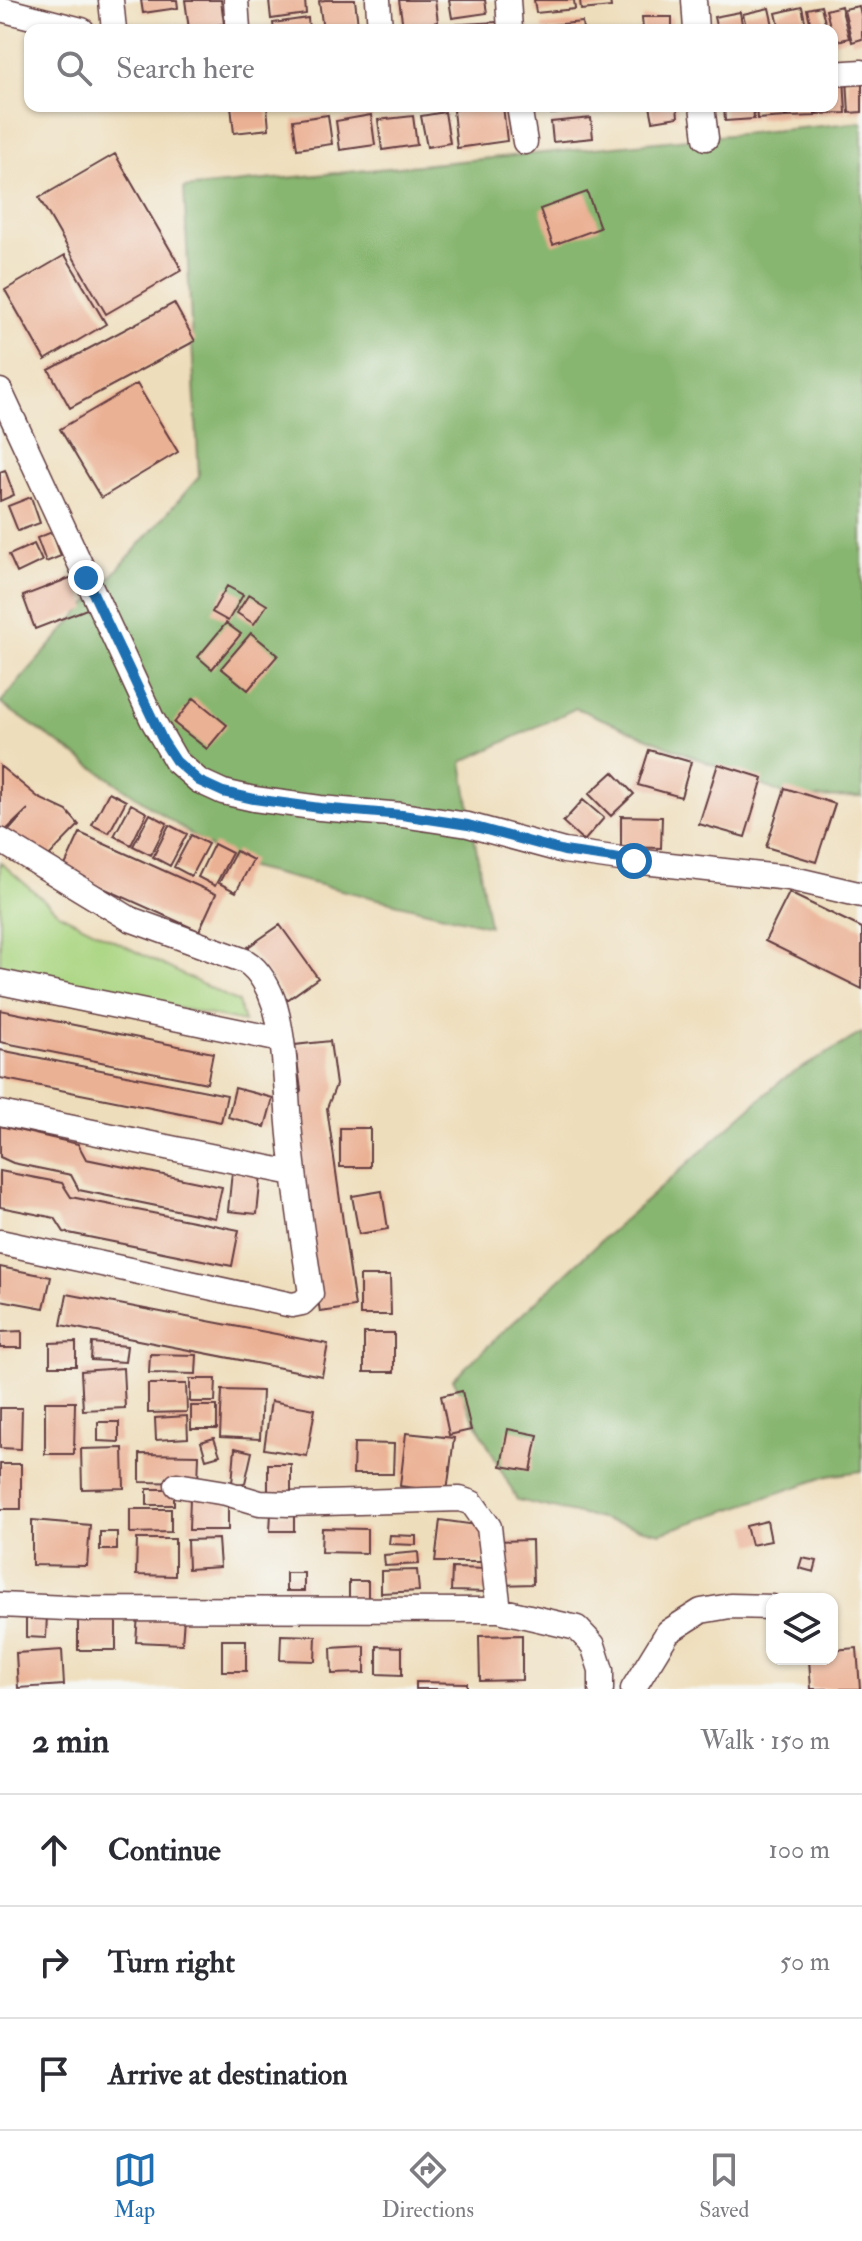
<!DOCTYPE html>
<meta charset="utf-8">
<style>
body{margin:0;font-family:"IM FELL Double Pica",serif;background:#f7f7f7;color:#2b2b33}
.controls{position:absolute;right:24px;bottom:24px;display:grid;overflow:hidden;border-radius:16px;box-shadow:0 2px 6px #0004}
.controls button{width:72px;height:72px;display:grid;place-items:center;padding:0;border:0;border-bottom:2px solid #e1e1e2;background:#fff;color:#2b2b33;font:40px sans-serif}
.stop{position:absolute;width:24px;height:24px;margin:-18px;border:6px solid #1f6fb2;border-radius:50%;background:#fff}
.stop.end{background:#1f6fb2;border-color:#fff;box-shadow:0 2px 8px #0008}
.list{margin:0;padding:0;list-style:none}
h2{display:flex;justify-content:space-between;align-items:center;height:104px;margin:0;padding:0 32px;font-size:34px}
h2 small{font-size:26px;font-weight:400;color:#7c7c81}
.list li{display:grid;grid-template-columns:52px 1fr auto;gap:24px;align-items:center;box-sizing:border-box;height:112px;padding:0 32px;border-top:2px solid #e1e1e2}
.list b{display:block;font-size:30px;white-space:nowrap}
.list em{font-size:26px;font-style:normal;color:#7c7c81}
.icon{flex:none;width:44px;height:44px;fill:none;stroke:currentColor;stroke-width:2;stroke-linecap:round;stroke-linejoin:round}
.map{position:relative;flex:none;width:862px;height:1689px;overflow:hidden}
.search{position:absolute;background:#fff;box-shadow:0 2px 6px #0004;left:24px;right:24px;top:24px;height:88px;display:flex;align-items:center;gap:20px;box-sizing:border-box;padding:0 28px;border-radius:16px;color:#7c7c81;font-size:30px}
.sheet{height:440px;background:#fff}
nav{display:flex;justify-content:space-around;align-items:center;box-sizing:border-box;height:112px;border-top:2px solid #e1e1e2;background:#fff;font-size:22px;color:#7c7c81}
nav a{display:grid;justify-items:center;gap:4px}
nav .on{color:#1f6fb2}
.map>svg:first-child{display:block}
.green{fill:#aad581;stroke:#7a7a56;stroke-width:2}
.forest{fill:#87b66f;stroke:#686a4d;stroke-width:2}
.building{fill:#ebb194}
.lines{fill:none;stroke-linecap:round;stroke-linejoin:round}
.street-casing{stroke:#633c40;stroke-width:27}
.street{stroke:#fff;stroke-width:24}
.route{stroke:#1f6fb2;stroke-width:10}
</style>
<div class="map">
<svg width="862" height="1689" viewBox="0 0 862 1689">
<rect width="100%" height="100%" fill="#f6f6f2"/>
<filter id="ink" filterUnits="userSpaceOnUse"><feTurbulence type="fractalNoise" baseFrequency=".0125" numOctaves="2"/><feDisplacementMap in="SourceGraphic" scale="16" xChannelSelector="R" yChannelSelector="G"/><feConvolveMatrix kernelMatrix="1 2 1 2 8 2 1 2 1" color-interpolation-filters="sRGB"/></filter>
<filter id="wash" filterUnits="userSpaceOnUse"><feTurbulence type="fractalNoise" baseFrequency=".006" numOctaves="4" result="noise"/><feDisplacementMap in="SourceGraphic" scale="32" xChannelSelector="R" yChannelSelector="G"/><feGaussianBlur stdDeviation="1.8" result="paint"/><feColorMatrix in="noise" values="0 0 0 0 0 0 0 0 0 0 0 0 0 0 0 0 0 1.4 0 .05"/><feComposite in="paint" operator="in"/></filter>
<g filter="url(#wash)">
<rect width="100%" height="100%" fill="#eeddba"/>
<path class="green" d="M0,862l60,52 178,88 6,20 -244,-51z"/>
<path class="forest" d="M862,122v675l-69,1 -217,-90 -114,54 27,164 -255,-62 -234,-161 199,-226 -15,-289z
M862,1033v438l-34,5 -167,57 -144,-33 -64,-121 154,-144 176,-156z"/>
<g id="blocks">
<path class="building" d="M141,0h36l1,8 -35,5z
M185,0h36l3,24 -35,5z
M269,0h36l1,14 -35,5z
M325,0h30l3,25 -35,5 -4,-29z
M399,0h36l3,22 -35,5z
M449,0h36l2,13 -35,5z
M534,0h40l1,9 -39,4z
M580,0h30l1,7 -30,3z
M821,6l6,24h-15l-5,-21z
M841,6l8,32 -15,4 -8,-32z
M859,6l3,13v20l-10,3 -8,-33z
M802,7l5,23h-27l-4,-17z
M769,8l5,22h-27l-4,-16z
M740,12l3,18h-26l-3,-13z
M642,17h30v13h-29z
M308,18l1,12h-35l-1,-7z
M497,22v8h-50v-5z
M582,22l1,8h-41v-4z
M844,77l2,36 -29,1v-8h15v-28z
M862,77v35l-13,1 -2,-35z
M231,106h36l2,23 -35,4z
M479,106h24l4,35 -50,7 -4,-38z
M550,106h40v4l-39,4z
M650,106h27l1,11 -25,4z
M724,106h29l1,13 -29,2z
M756,106h29v11l-28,2z
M786,106h29v10l-28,1z
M445,112l5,31 -23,4 -6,-31z
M328,115l4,29 -35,5 -4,-29z
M371,115l4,30 -35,5 -4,-29z
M413,116l4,29 -35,5 -4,-30z
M591,118l2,20 -40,4 -2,-20z
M115,154l67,116 -76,44 -67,-116z
M587,192l13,36 -47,17 -13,-36z
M65,255l41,69 -61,36 -40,-70z
M174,303l21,38 -125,67 -21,-38z
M137,384l41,68 -77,46 -41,-69z
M5,470l9,25 -14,6v-29z
M31,497l9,26 -22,8 -10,-25z
M52,532l9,24 -15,6 -9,-24z
M34,544l8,17 -25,12 -8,-18z
M75,576l12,33 -52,20 -12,-33z
M227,586l16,9 -15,26 -16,-9z
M249,594l18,11 -13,19 -17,-11z
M226,623l15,11 -29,35 -14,-12z
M251,633l27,22 -30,35 -27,-22z
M194,698l33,27 -20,24 -33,-26z
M649,750l42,12 -10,35 -43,-12z
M718,764l45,14 -18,59 -46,-13z
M0,766l39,32 28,13 12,14 -36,37 -39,-26 24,-27 -28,27z
M613,772l21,22 -23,22 -22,-22z
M785,788l50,16 -19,58 -50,-15z
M109,792l17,9 -17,32 -17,-8z
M583,800l21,18 -20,23 -21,-19z
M131,804l16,9 -16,32 -17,-9z
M150,814l17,9 -16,32 -18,-9z
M621,816l41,1 -1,31 -40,-1z
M169,825l18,9 -17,32 -17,-9z
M80,833l136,61 -17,37 -136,-61z
M191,835l17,9 -17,32 -17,-9z
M214,844l18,9 -17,33 -17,-9z
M236,851l17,9 -17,32 -17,-9z
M789,893l73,35v61l-97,-48z
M280,925l38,53 -31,22 -39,-53z
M0,1010l213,43 -6,30 -207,-41z
M330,1041l6,44 -9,23 28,199 -35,5 -29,-199 10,-23 -6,-45z
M0,1050l227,45 -6,27 -221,-44z
M235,1088l38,10 -8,29 -37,-10z
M0,1126l78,18 8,15 136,28 -7,31 -136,-28 -8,-15 -58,-12 -13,-6z
M340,1128h30v39h-30z
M0,1171l62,12 9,14 168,33 -7,36 -168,-34 -9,-14 -55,-11z
M232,1172l29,3 -4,39 -29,-3z
M382,1191l6,38 -29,5 -7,-38z
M0,1267l51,10 -7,31 -44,-8z
M360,1276h30l1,39h-31z
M67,1294l261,50 -6,32 -261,-51z
M22,1331v17h-22v-16z
M364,1333h30v39h-30z
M76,1342v24h-26v-23z
M92,1343l35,3 -2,16 -34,-2z
M150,1354l47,1 -1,19 -47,-1z
M123,1368l2,40 -42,2 -2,-39z
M190,1379h26l-1,23h-25z
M148,1384h38l1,28 -39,1z
M222,1390l40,1 -2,48 -40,-2z
M462,1391l9,39 -22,5 -8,-39z
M271,1401l44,8 -8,47 -43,-7z
M45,1402h30l-1,52h-29z
M191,1406h26v23h-26z
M0,1408h22l-1,41 -21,-1z
M187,1416l1,22 -32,2 -1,-22z
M98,1422h21v20l-21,-1z
M508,1429l30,6 -7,36 -30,-5z
M406,1433l48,5 -7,54 -47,-6z
M214,1438l6,17 -14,4 -5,-17z
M354,1443l40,1 -1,30h-40z
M123,1448l1,40 -42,1 -1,-40z
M235,1448l17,4 -7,31 -13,1z
M140,1454l59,1 -1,28 -58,-1z
M0,1464h21v45h-21z
M268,1464h23v35h-23z
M147,1489h27v16h-27z
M190,1497h38v33h-39z
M130,1509h41v23l-41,1z
M271,1513l23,1v17h-24z
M32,1520l58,5 -3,41 -55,-1z
M440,1520l44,6v36h-49z
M767,1521l4,20 -20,4 -5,-19z
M322,1528l45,1v24l-46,-1z
M100,1532h17v18h-17z
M390,1535l26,1v9l-27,-1z
M137,1539h38v37l-39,-1z
M218,1539l2,28 -32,2 -1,-29z
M532,1540l1,44 -37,1 -1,-44z
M418,1552l1,12 -34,2 -1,-11z
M802,1558l15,3 -3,11 -15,-4z
M452,1568l39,1 -1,23 -39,-1z
M417,1570l2,21 -38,2v-22z
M286,1573h18v18h-18z
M349,1581h19v21l-19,-1z
M26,1614h21l-1,24 -20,-1z
M138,1615l46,2 -2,27 -46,-2z
M78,1617h38v33h-38z
M281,1635l35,1 -1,25 -35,-1z
M522,1635v45l-42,1 -1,-45z
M222,1640h24v31h-24z
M365,1646v27l-33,1 -1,-26z
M377,1646l25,1v28l-25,-1z
M857,1648l3,41h-49l-2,-30h23v-9z
M62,1650l2,35 -46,3 -2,-35z
M416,1682l51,1v6h-51z"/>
</g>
</g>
<g filter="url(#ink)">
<use href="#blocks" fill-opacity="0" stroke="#633c40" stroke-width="2"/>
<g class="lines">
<g class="street-casing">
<path id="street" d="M111,0l3,30
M236,0l2,30
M378,0l2,30
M508,0l2,30
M694,0l2,30
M0,9l82,21
M832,74l30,-2
M519,106l6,36
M702,106l4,32
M0,391l152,328 24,42 23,20 24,11 31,7 66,9 82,7 66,10 96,26 70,10 155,17 73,17
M0,840l130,79 115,42c15,9 25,29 30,45 11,39 11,88 15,129 5,54 13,106 21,159l-9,9 -10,2 -292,-63
M0,982l281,58
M0,1113l293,60
M177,1485l49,8 34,10 30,1 170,-5 12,4 17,24 10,83
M0,1605l88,4 411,1 78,18 16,17 8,25v19
M633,1689l35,-57 33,-21 29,-5 42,1"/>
</g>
<use href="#street" class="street"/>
</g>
</g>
<g class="lines" filter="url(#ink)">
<path class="route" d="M86,578l77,163 13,20 23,20 24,11 31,7 66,9 82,7 66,10 96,26 70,10"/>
</g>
</svg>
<div class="controls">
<button><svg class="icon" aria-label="layers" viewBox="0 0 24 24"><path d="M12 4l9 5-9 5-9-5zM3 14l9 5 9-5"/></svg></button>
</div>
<div class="stop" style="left:634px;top:861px"></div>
<div class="stop end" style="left:86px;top:578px"></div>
<div class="search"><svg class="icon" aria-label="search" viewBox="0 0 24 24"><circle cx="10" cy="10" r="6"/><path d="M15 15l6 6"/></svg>Search here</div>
</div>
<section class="sheet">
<h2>2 min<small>Walk · 150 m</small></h2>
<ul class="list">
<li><svg class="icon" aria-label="ahead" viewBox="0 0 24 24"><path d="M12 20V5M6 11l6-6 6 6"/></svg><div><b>Continue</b></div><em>100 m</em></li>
<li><svg class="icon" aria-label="right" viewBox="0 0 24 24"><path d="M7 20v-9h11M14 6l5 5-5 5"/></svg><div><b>Turn right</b></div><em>50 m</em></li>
<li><svg class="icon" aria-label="arrive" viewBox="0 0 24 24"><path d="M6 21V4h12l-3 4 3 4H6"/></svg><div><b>Arrive at destination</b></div></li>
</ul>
</section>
<nav>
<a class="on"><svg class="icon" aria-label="map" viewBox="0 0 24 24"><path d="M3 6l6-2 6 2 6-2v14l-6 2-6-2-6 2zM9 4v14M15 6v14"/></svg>Map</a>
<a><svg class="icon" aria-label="directions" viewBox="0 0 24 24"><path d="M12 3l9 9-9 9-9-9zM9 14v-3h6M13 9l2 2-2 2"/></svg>Directions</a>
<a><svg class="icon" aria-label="saved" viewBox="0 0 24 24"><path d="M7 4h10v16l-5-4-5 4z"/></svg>Saved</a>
</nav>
